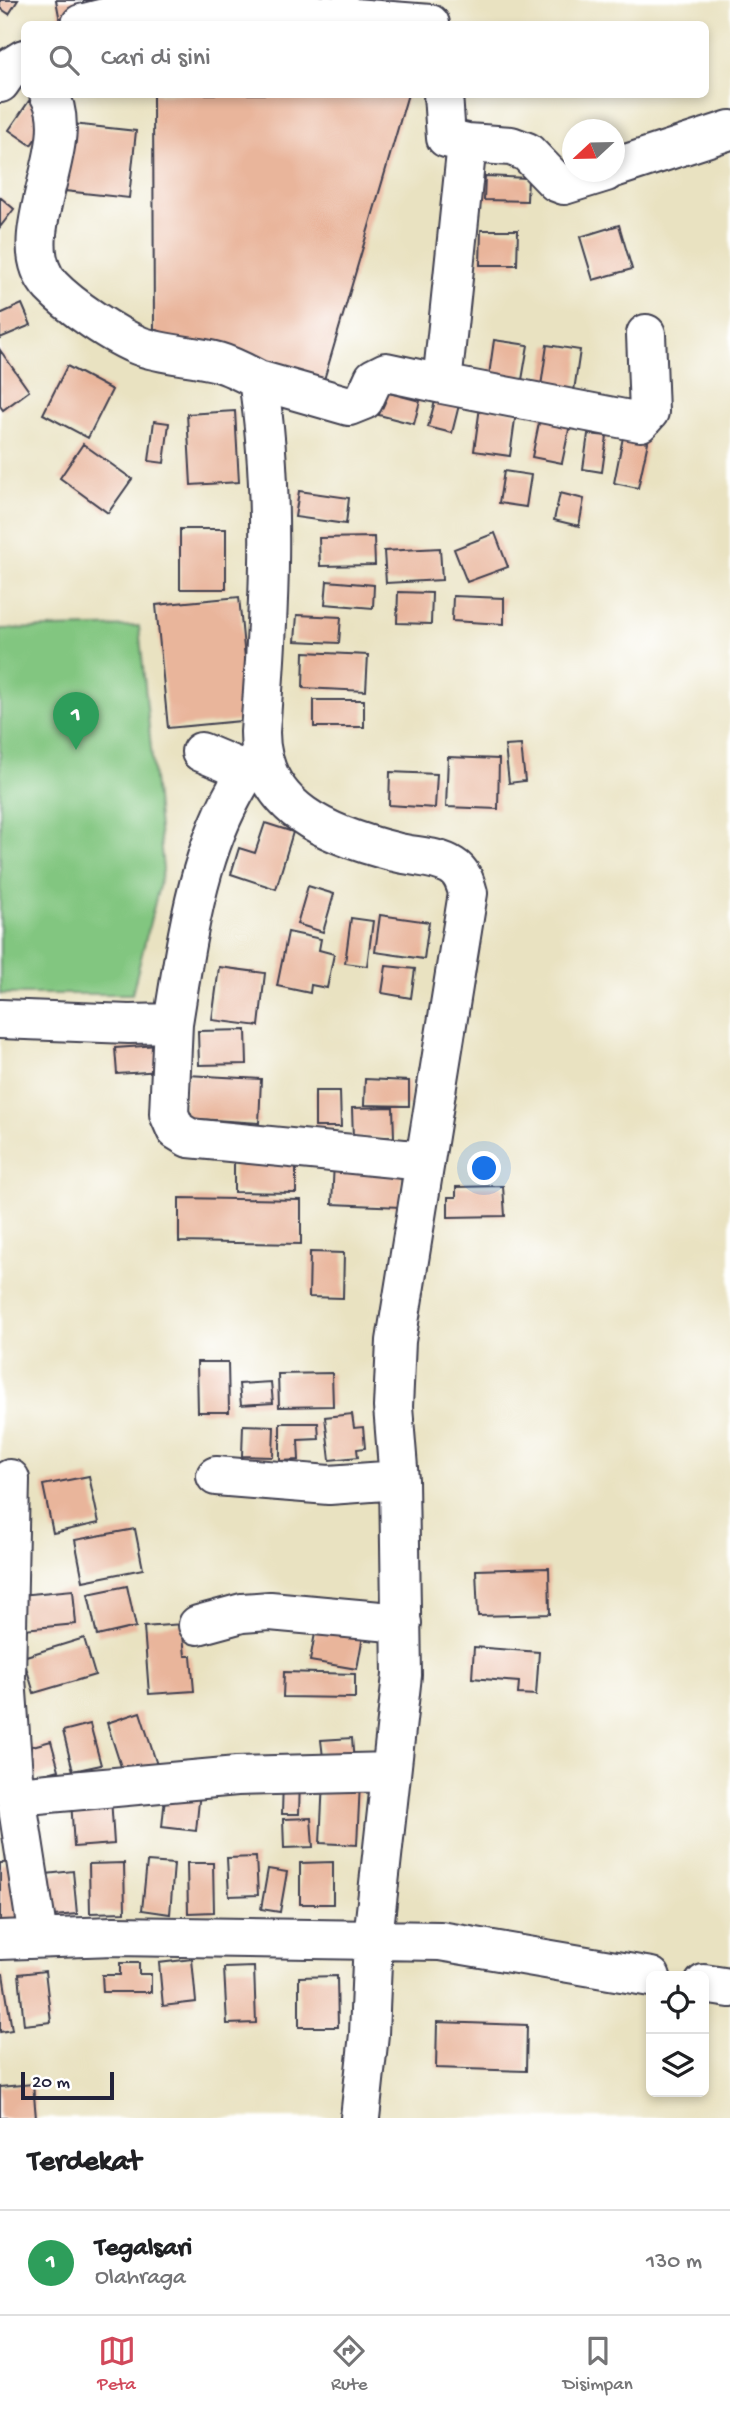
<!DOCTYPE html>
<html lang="id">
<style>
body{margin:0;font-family:"Gochi Hand",sans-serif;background:#f2f2f2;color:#202124}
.controls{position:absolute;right:21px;bottom:21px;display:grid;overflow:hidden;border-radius:10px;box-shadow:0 4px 10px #0003}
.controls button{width:63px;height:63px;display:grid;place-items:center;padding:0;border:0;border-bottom:2px solid #e0e0e0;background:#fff;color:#202124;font:35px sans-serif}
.compass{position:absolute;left:562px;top:119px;width:63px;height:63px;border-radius:50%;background:#fff;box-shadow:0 4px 10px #0003;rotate:248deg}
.scale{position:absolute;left:21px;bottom:18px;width:93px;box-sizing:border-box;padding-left:7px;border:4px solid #22223b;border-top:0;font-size:19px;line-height:24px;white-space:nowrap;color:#22223b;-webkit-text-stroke:5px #fff;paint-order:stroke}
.you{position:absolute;left:485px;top:1169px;width:24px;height:24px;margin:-18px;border:5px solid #fff;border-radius:50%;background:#1a73e8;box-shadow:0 0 0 10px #1a73e833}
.badge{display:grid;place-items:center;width:46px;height:46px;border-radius:50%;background:#d1495b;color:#fff;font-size:23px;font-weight:700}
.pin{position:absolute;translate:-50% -58px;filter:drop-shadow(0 2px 4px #0008)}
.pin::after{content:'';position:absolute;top:37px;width:24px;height:21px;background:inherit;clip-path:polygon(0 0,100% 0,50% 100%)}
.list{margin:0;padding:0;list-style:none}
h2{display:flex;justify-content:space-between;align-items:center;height:91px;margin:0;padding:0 28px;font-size:30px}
h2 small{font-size:23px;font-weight:400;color:#757577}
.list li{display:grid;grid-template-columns:46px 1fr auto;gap:21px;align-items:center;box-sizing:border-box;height:105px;padding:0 28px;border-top:2px solid #e0e0e0}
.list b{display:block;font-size:26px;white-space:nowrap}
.list p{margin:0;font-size:23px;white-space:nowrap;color:#757577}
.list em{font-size:23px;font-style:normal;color:#757577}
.icon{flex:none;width:38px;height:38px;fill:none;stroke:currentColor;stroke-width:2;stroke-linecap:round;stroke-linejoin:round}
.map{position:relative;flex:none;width:730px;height:2118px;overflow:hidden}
.search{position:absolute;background:#fff;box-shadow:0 4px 10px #0003;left:21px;right:21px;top:21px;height:77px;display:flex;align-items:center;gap:18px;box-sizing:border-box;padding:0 24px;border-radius:10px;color:#757577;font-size:26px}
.sheet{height:196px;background:#fff}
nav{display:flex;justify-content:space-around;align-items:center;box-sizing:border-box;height:98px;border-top:2px solid #e0e0e0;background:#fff;font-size:19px;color:#757577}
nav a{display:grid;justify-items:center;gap:4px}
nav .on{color:#d1495b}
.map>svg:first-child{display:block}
.green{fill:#82c680;stroke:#52745e;stroke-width:2}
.building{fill:#e9b59b}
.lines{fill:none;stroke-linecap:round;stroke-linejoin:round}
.minor-casing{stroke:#403f4f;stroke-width:42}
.minor{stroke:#fff;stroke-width:38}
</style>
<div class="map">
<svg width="730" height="2118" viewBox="0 0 730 2118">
<rect width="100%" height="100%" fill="#fff"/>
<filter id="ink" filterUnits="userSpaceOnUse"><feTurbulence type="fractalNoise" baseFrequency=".0143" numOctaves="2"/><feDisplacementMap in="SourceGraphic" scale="14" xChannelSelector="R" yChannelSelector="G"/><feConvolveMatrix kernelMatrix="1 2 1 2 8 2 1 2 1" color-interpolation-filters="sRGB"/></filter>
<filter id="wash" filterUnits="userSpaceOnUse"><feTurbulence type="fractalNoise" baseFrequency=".00686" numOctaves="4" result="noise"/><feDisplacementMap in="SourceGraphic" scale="28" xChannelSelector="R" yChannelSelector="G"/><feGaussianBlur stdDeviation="1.57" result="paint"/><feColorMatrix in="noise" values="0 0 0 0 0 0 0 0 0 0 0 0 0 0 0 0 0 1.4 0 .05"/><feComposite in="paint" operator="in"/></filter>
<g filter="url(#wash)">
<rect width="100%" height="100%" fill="#e9e2c1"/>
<path class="green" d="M139,626l24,244 -31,124h-132v-365z"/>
<g id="blocks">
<path class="building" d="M0,0h18l-9,14 -9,-6z
M56,0h36l3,14 -35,7z
M153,94h255l-87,296 -167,-54z
M29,101l22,15 -20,29 -22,-15z
M63,123l73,8 -7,67 -73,-8z
M485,176l43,2 -1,23 -43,-1z
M0,197l14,12 -14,18z
M619,225l13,44 -39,11 -13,-43z
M481,230h37l-1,35h-37z
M22,304l9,21 -31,13v-24z
M494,340l34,5 -6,35 -33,-5z
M547,345l33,5 -6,41 -33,-5z
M0,350l29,41 -26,19 -3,-4z
M67,366l45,24 -24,48 -45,-24z
M385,392l35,9 -6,23 -35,-9z
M437,394l23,7 -8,32 -24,-6z
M480,407l36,5 -6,44 -36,-5z
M235,411l4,71 -48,3 -4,-71z
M541,413l30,7 -9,43 -30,-6z
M154,421l15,2 -5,40 -15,-2z
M588,434l19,2 -5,36 -19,-3z
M623,437l25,5 -10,46 -24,-5z
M83,444l49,35 -24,34 -48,-35z
M504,471l27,4 -5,32 -27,-4z
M299,491l50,7 -3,26 -51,-7z
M560,493l24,6 -5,27 -25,-6z
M180,529h46v60h-46z
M495,533l13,34 -41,15 -13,-33z
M374,537l1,28 -55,1 -1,-28z
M440,548l2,32 -56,3 -2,-32z
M327,581l47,4 -1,23 -48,-4z
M398,592l34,1 -1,31 -34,-1z
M453,596l51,2v26l-52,-3z
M239,597l12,123 -83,8 -12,-123z
M297,615l44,2 -2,26 -44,-2z
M304,652l64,3 -2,36 -63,-3z
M314,700h50v27h-50z
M521,745l4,36 -16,2 -4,-37z
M448,757l51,2 -1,50 -52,-2z
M390,772l47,2 -2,34 -46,-3z
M265,823l28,9 -17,57 -45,-15 8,-26 16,5z
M308,886l26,8 -11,38 -26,-8z
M380,915l49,7 -5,37 -49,-7z
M351,918l22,3 -6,45 -22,-3z
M288,932l33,7 -2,11 15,4 -7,34 -16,-3 -1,8 -33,-7z
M386,966l29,3 -4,29 -29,-5z
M219,967l46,6 -6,53 -47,-6z
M246,1030l1,34 -48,1 -1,-34z
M159,1045l2,26 -44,3 -2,-26z
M187,1075l74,4 -2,44 -75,-5z
M365,1079l44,2v25l-45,-1z
M315,1091h25l1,36h-26z
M393,1107l1,30 -41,1 -1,-30z
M234,1158l62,1v34l-62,-1z
M334,1162l68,3 -1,42 -69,-3z
M503,1186l2,30 -57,1v-20h8v-10z
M179,1198l122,2v44l-122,-2z
M310,1252l34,1 -1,45 -34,-1z
M197,1362h31l1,50h-31z
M332,1373l1,33 -54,1 -1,-33z
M271,1382l2,21 -32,2 -2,-21z
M352,1414l2,14 9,-1 2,21 -8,1 1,8 -28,3 -5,-43z
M280,1423h38l1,16 -21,1 1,20 -19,1z
M243,1425l31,1 -1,31 -31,-1z
M89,1476l10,47 -46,10 -10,-48z
M135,1529l8,40 -60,12 -8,-41z
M549,1568l1,46 -72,2 -2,-46z
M127,1586l9,41 -39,9 -9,-42z
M73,1590l3,34 -52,5 -4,-34z
M317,1622l47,8 -7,39 -47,-8z
M182,1624l3,32h6l3,35 -45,3 -5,-67z
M84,1638l11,37 -61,18 -11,-36z
M474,1647l65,5 -3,43 -18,-1 1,-12 -47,-4z
M284,1672l71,2v24l-72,-1z
M140,1712l17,53 -33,11 -17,-53z
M90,1724l11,41 -28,6 -10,-40z
M352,1738l2,25 -30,3 -3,-26z
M51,1741l8,29 -33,9 -8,-29z
M283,1779l17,1 -1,34h-17z
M323,1781l37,2 -3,62 -37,-2z
M166,1787l34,4 -4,40 -34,-4z
M111,1797l3,47 -40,3 -3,-47z
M311,1818l2,29 -29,1 -1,-29z
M256,1857l2,38 -29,1 -2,-38z
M21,1862l4,59 -25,1v-59z
M147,1862l27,2 -4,50 -28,-4z
M333,1862v42h-33v-41z
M124,1863l1,49 -35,1 -1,-49z
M187,1863h26l1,49 -26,1z
M268,1869l19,3 -7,40 -19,-3z
M73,1871l4,43 -36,3 -4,-42z
M192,1959l4,43 -33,4 -4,-43z
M120,1963h19v11h12v18h-48l-1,-17h18z
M254,1967l2,56 -29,1 -3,-56z
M45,1971l6,51 -27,3 -5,-51z
M3,1974l9,56 -12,2v-57z
M337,1976l1,51h-39v-50z
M437,2022l90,3 -1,46 -90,-3z
M33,2084l3,34h-36v-31z"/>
</g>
</g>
<g filter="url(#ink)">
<use href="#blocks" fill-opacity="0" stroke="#403f4f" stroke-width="2"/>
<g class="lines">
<g class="minor-casing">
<path id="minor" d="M81,24l59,-15 87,-1 203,16
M0,83l11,-16 13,-8
M49,94c31,50 -42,144 2,192 19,20 63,50 89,60 25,9 53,9 78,16 14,4 27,11 40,18 18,115 11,236 2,352 0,77 70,104 135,120 18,5 41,4 57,14 10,6 13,16 16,27l-72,448 -3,66 6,73 3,195 -29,263 -4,96 -9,84
M443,94l3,44 21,5
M614,168l116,-38
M258,380l91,26 15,-6 10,-22 12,-6 56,12 25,-241 44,3 16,6 29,30 8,3 42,-13
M442,384l198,38 9,-10 -3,-78
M201,752l45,19
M0,1019l129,5 44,-1c15,-92 27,-194 87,-269
M173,1023l-4,91 7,16 13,8 235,23
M216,1476l113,9 70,-5
M10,1479l-4,199 7,98 25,161
M198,1625l44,-12 28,-2 132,12
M16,1796l221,-20 154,-4
M0,1940l114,-4 326,5 211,36
M704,1984l26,4"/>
</g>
<use href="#minor" class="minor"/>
</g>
</g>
</svg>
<div class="controls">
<button><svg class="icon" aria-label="locate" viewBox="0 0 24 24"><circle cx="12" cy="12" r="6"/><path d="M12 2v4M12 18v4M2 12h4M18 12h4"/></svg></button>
<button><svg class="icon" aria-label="layers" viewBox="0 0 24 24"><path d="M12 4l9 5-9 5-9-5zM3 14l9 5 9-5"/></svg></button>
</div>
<svg class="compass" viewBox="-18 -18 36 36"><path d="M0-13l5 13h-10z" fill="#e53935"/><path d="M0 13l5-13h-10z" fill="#757577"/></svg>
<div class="scale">20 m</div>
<div class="you"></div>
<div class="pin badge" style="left:76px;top:750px;background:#2e9e5b">1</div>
<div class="search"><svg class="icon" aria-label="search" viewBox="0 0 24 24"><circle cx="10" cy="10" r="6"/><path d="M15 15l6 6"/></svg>Cari di sini</div>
</div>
<section class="sheet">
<h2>Terdekat<small></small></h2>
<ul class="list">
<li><span class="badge" style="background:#2e9e5b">1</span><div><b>Tegalsari</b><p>Olahraga</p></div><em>130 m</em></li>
</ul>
</section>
<nav>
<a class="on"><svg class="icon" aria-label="map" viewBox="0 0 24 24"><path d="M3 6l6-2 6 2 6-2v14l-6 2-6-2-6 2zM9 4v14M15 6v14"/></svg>Peta</a>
<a><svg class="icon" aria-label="directions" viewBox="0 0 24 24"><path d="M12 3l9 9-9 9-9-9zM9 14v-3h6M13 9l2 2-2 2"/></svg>Rute</a>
<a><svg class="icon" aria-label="saved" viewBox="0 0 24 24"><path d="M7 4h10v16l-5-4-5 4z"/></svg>Disimpan</a>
</nav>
